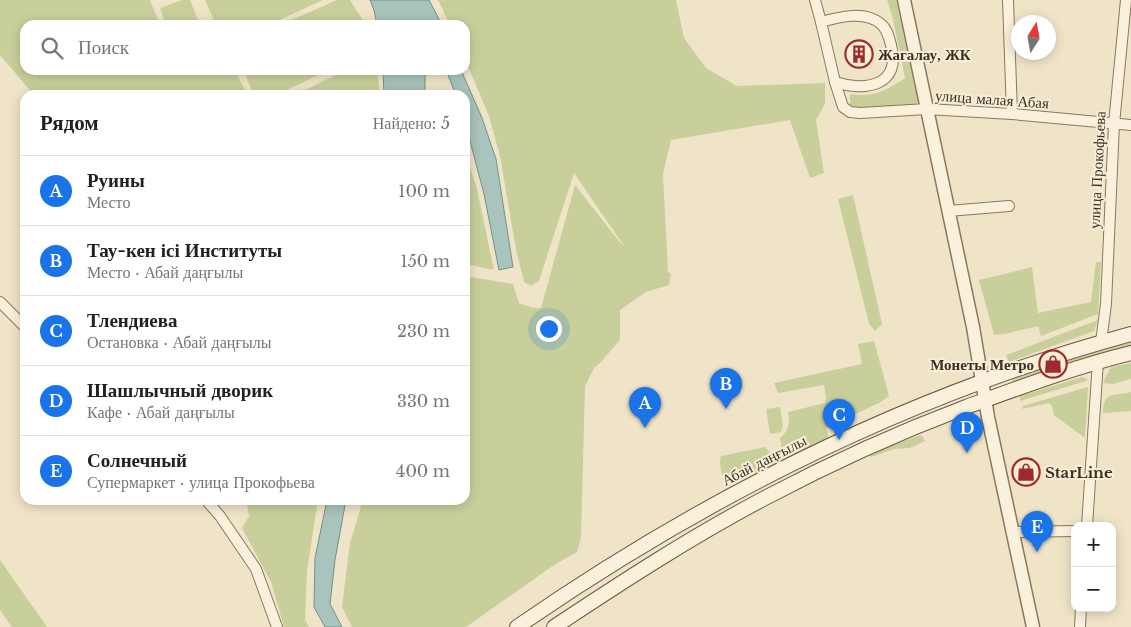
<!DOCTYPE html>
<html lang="ru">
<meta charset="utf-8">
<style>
:root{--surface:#fff;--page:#f6f6f6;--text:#202124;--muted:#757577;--line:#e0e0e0;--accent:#1a73e8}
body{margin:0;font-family:"Libre Baskerville",serif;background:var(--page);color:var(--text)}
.controls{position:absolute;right:15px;bottom:15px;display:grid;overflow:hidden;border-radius:10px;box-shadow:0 2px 12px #0003}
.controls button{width:45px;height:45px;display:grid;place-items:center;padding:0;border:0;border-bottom:1px solid var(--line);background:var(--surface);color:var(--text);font:25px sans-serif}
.compass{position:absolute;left:1011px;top:15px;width:45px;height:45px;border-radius:50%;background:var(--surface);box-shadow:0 2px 12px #0003;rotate:11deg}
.you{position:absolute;left:548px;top:328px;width:18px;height:18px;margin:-12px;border:4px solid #fff;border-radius:50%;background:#1a73e8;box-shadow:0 0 0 8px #1a73e833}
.badge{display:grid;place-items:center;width:32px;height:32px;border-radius:50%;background:var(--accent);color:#fff;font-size:16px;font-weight:700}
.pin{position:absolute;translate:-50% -41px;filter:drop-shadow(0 1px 2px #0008)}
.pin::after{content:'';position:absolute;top:26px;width:18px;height:15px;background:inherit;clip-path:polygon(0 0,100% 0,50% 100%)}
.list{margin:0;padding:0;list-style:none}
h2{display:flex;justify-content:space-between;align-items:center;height:65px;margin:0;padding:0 20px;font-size:21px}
h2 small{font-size:16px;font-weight:400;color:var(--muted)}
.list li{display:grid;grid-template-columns:32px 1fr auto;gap:15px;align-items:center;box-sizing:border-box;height:70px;padding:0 20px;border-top:1px solid var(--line)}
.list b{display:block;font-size:19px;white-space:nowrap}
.list p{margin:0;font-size:16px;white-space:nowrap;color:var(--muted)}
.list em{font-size:16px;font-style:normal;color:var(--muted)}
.icon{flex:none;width:28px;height:28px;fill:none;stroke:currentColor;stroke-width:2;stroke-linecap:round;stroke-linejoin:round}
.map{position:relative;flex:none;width:1131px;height:627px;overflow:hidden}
.search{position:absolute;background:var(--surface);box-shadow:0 2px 12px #0003;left:20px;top:20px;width:450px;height:55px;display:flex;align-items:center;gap:12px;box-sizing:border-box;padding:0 18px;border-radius:15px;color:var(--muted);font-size:19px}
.panel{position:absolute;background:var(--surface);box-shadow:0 2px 12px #0003;left:20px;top:90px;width:450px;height:415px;border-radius:15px}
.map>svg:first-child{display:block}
</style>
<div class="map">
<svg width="1131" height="627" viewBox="0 0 1131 627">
<rect width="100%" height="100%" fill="#f0e4c8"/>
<g fill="#c9cf9b">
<polygon points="0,0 150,0 160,25 25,25 25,70 235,70 247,95 34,95 0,55"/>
<polygon points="182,0 190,0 200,25 166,25 160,8"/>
<polygon points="205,0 323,0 268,25 216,25"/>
<polygon points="337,0 350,0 366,25 280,25"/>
<polygon points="438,0 676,0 684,38 706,68 737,86 825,83 825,104 816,120 824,173 810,178 790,120 671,140 663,174 668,272 671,274 669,285 646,292 620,310 620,340 600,363 594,368 585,387 581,538 577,552 554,565 466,627 352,627 342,607 350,543 363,500 465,500 465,276 513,284 519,303 533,308 541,308 575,185 618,240 624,246 574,173 539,281 531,286 524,282 516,250 500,156 489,116 465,59 465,25 450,25"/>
<path d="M887,0H896L918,102L912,108L855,107L850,105V94C872,98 888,90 905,78L892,15Z"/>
<polygon points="243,70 329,70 276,95 254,95"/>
<polygon points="346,70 377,70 380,95 295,95"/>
<polygon points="465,151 477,189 494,270 465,264"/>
<polygon points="853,195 882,324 875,331 869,324 838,199"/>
<polygon points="1096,262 1101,262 1098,314 1041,336 1038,326 1005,334 994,335 979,280 1032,267 1038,313 1091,302"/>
<polygon points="1098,320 1094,331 1009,362 1006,355"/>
<polygon points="1131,340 1131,346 1013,382 1011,378"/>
<path d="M874,341L889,396L879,403L825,428L828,432V441L727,486C723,477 718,466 721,456L765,447L772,454L782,449L780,438C789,431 790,423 788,412L825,403L826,398L824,385L778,393L774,383L862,364L858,344Z"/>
<polygon points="1131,363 1131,379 1113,384 1104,383 1104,380 1111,367"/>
<polygon points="1082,377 1089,380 1020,401 1020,396"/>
<polygon points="1088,387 1085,438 1054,415 1052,406 1049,403 1022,409 1023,406"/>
<path d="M1131,392V411L1103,413C1103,391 1114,396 1131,392Z"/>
<polygon points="780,407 783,426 781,432 770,434 766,409"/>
<polygon points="921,435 925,441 910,448 894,449 871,457 867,454"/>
<polygon points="246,500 318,500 307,571 305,620 309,627 284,627 271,582 242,528 249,516"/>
<polygon points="0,560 47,627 12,627 0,610"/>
</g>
<g fill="#a9c4bc" stroke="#6f938a">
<polygon points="370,0 429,0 442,25 377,25 374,10"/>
<polygon points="383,70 425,70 425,95 384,95"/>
<polygon points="446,70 461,70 482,118 496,159 513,267 499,270 484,194 465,122 465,95 456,95"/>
<polygon points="327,500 346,500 335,560 330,604 342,627 325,627 314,607 315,558"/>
</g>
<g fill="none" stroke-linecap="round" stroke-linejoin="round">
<g stroke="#8d765c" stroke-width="12">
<g id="minor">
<polyline points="815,0 821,22 835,82 843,107 850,112 860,113 927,109 1012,114 1131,125"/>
<polyline points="1008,0 1012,114"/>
<path d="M821,22C839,17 865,10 881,24C887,29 889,37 891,45C902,86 865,92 835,82"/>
<polyline points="948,211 1009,206"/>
<polyline points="0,302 25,327"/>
<polyline points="1101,342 1106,304 1114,124 1126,0"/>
<polyline points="206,500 220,516 256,569 277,627"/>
<polyline points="1087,526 1098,361"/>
<polyline points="1012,532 1075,531"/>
<polyline points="1080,627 1081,608"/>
</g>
</g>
<g stroke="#8d765c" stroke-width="15">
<polyline id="tertiary" points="904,0 973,327 988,417 1033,627"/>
</g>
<g stroke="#6f573f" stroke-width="16">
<g id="secondary">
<path d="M517,627C705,497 910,394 1131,334"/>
<path d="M554,627C622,582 691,537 763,499C829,464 897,433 966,407C1021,387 1074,367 1131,353"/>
</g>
</g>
<use href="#minor" stroke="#faf1dc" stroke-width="10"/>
<use href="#tertiary" stroke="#faf1dc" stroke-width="12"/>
<use href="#secondary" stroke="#faf1dc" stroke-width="14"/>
</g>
<defs>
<g id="building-ring" transform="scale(1.4375)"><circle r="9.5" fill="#f7eed8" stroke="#9e2a2b" stroke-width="1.5"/><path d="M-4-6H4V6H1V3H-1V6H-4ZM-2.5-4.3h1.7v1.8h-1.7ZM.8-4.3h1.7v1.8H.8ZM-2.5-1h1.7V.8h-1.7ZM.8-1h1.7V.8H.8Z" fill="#9e2a2b"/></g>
<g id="shop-ring" transform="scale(1.4375)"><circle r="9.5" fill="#f7eed8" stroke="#9e2a2b" stroke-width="1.5"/><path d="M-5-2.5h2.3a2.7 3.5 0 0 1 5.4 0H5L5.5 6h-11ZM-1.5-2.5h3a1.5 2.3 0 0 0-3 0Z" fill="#9e2a2b"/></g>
</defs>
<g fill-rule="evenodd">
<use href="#building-ring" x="859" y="54"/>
<use href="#shop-ring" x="1053" y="364"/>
<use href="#shop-ring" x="1026" y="472"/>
</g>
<g text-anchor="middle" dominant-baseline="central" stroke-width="4" stroke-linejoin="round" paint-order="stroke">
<g font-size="15" font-weight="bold" fill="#3d2e20" stroke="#f7eed8" text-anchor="start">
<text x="878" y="54">Жагалау, ЖК</text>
<text x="1034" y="364" text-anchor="end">Монеты Метро</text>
<text x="1045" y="472">StarLine</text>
</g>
<g font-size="15" fill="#3d2e20" stroke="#f7eed8">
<text transform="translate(992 99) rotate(4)">улица малая Абая</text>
<text transform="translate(1097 170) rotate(-87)">улица Прокофьева</text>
<text transform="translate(764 460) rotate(-27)">Абай даңғылы</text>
</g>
</g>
</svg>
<div class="controls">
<button>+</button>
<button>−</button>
</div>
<svg class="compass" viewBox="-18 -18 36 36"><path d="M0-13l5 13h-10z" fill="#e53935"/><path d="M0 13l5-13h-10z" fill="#757577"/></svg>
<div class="you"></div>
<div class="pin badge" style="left:645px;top:428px">A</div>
<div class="pin badge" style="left:726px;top:409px">B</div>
<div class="pin badge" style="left:839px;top:440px">C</div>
<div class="pin badge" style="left:967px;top:453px">D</div>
<div class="pin badge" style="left:1037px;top:552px">E</div>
<div class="search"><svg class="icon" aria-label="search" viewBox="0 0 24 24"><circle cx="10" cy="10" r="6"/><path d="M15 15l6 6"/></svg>Поиск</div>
<section class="panel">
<h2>Рядом<small>Найдено: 5</small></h2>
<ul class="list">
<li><span class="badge">A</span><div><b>Руины</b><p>Место</p></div><em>100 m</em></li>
<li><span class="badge">B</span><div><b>Тау-кен ісі Институты</b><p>Место · Абай даңғылы</p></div><em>150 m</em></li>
<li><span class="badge">C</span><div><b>Тлендиева</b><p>Остановка · Абай даңғылы</p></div><em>230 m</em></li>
<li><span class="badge">D</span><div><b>Шашлычный дворик</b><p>Кафе · Абай даңғылы</p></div><em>330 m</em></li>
<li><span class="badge">E</span><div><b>Солнечный</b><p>Супермаркет · улица Прокофьева</p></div><em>400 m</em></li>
</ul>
</section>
</div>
